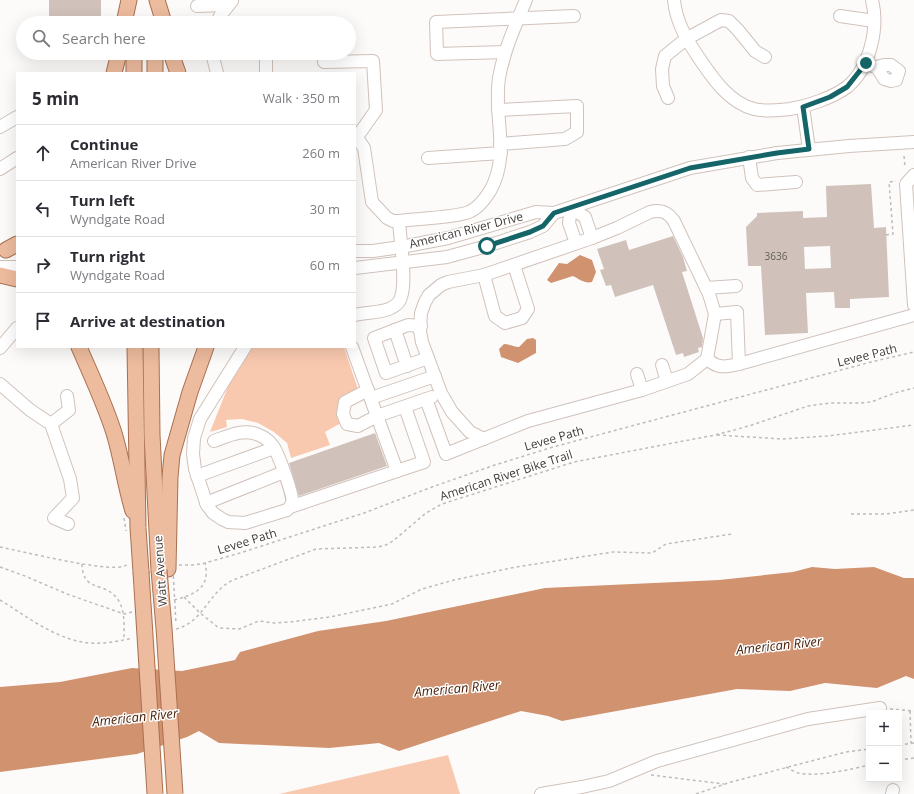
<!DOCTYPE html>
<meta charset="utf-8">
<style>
:root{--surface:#fff;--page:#f2f2f3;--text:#2b2b33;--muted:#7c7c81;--line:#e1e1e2}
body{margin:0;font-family:"Open Sans",sans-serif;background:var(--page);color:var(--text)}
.controls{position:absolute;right:12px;bottom:12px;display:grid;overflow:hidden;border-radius:0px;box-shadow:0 4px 16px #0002}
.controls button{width:36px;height:36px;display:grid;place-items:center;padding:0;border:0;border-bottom:1px solid var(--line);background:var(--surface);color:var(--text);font:20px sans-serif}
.stop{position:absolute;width:12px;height:12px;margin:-9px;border:3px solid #146468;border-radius:50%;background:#fff}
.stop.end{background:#146468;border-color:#fff;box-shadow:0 1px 4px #0008}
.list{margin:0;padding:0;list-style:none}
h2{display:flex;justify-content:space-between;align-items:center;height:52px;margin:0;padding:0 16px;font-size:17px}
h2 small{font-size:13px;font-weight:400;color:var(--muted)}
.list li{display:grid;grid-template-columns:26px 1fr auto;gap:12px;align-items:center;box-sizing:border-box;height:56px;padding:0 16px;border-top:1px solid var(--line)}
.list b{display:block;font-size:15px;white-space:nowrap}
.list p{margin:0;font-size:13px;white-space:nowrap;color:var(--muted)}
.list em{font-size:13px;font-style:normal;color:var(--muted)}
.icon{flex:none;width:22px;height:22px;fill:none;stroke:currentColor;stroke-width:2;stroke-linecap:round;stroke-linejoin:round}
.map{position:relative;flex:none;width:914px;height:794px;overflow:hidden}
.search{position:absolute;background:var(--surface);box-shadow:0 4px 16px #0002;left:16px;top:16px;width:340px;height:44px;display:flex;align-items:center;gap:10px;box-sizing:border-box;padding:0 14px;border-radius:22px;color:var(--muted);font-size:15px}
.panel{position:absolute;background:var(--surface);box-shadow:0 4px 16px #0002;left:16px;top:72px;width:340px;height:276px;border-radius:0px}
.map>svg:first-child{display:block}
</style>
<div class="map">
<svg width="914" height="794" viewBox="0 0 914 794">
<rect width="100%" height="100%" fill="#fdfbf9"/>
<g fill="#f9c9af">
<polygon points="251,347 344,347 358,389 341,423 325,432 330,445 291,458 287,443 274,432 258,423 242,419 226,420 227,427 210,432 233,374"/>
<polygon points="448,755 460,794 279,794"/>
</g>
<g fill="#d19270">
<path d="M580,255L592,260L596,272L592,282C585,284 579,279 573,276L551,283L547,280L559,263L567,264Z"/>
<path d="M533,338L536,340V353L518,363L501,357L499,349L504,344C509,344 514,347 519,347L527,339Z"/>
<polygon points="812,567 835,569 874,567 904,578 914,578 914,679 906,676 877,688 825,683 790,691 737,689 562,721 548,716 521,711 399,751 379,743 329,748 219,743 199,731 187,737 137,754 0,772 0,687 60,682 132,668 182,671 235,660 240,652 318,631 386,621 545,588 719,580 793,572"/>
</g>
<g fill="#d0c2bb" fill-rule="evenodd">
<rect x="49" y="0" width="52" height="23"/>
<path d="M871,184L874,228L886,227L889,297L850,299V308H835L834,292L806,293L808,333L765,335L761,266H748L746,227L757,216V213L803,211V218L827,217L826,186ZM830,246L831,268L805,269L804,247Z"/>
<polygon points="673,236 683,257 687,271 682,272 703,338 702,347 698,348 699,352 684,357 683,353 676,355 653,285 615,297 611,285 606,286 600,270 604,269 597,249 626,240 629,250"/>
<polygon points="375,433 387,466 299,496 289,463"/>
</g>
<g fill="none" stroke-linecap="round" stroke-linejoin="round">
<g stroke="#d0c2bb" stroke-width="14">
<g id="minor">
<path d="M674,0C676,23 688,42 701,61C714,80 730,103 754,109C766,112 779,110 790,109C808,106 832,98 847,87C870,68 879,28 872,0"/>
<polyline points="197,6 228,5"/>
<polyline points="840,16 874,21"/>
<polyline points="217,23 220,16 232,1"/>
<polyline points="505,52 437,54 436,22 574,16"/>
<polyline points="212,53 217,73"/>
<polyline points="324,62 373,61 376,110 357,137"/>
<path d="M864,65C877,65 878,68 884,79L891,81L896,80L899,71L891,65H884L877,67"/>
<polyline points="266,73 266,53"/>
<polyline points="668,98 663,86 662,69 665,56 686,39 721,20 729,21 738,30 755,51 765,57"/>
<polyline points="803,107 809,149"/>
<polyline points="498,110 577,106 577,132 565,139 500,144"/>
<polyline points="0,127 17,117"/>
<path d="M355,135L364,148L372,202L387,218L393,221H399C413,219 462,217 471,211C479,207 485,199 490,191C511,154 493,118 499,78C504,50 515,26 526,0"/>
<polyline points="749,157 752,178 757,185 796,182"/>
<polyline points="428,158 501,153"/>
<polyline points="0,169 17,158"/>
<polyline points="914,175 906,184 914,305"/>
<polyline points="576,243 569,223 571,208 585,217 592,238"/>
<polyline points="355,251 373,251 401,247 448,238 536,212 554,213 690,168 777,153 849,146 914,142"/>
<polyline points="0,267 17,267"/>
<polyline points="355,268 447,257 487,246 530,232 543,226 554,213"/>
<polyline points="484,275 495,316 505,323 522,318 528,309 514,265"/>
<polyline points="706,288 736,286"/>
<polyline points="715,314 737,312 739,364"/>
<path d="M355,315C366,312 382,313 391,308C395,306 400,302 401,297C407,282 400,239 399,221"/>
<polyline points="421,326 408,325 374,338 386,373 428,358"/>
<polyline points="395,330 407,366"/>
<polyline points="352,347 377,416 432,397"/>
<polyline points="0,348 17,328"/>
<polyline points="662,365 667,381"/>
<polyline points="637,374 642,390"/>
<polyline points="0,384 30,410 51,424 70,479 73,498 54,518 68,524"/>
<polyline points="371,398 435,376"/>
<polyline points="426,399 446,454 528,421 642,390 688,374 707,359"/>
<polyline points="51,424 69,410 67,396"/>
<path d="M484,439L470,432L452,412L441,393L422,342L420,331L421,313L425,302L429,295L441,285L448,282L484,275L592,238L617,228L650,212C661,209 668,212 674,221L709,294L715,314L707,359C719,369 724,367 739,364L914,315"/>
<path d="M214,441C228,436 243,428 259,435C264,437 270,442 273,446C278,453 294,496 292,502C292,505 289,508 287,510L245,523L228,522L222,519L213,513L207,505L195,469L193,454L194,438L200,419L245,347"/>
<polyline points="397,471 424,462 405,407"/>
<polyline points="197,476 274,448"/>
<polyline points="206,503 284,472"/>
<polyline points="290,507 397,471 377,416 358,426 347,424 343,414 345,402 368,390"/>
<polyline points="541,794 582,787 609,781 657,761 808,719 880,708"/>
<polyline points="892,794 893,790"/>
</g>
</g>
<g stroke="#a97050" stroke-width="17">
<g id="major">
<polyline points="157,0 164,23"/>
<polyline points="124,23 129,0"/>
<polyline points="134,53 134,73"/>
<polyline points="171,53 178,73"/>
<polyline points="114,73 119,53"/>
<polyline points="155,73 155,53"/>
<polyline points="6,250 17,244"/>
<polyline points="0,275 17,279"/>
<path d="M79,347C91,375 105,404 114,433C122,459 125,485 133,511"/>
<polyline points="135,347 138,528 141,572"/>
<polyline points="151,347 152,435 159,570"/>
<polyline points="168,569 170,477 172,455 190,392 206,347"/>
</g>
</g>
<g stroke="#bebbb9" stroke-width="1.5" stroke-dasharray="3 3" stroke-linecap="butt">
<polyline points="904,156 905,168"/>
<polyline points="886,235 893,234 889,182 896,181"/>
<polyline points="717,435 783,439 827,436 914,425"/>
<polyline points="851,514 886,514 914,510"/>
<polyline points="124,518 126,531"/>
<path d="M0,547C21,551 109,573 124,566C126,566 127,564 129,563"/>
<path d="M82,564C83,591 100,582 114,595C126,606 124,625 124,639"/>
<polyline points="179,565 195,565 205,563 240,553 364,513 432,487 495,465 553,447 871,362 914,352"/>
<polyline points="0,567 25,576 67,594 124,614 132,612"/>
<polyline points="184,597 200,613 219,628 239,629 259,621 274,623 290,622 330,617 392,604 422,589 454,580 516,567 613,552 652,553 666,544 732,534"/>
<path d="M0,600C28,617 56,640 90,643C105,644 119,641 133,638"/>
<path d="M174,600C194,595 211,588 205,563"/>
<path d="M176,629C204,622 208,592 233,580L316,549L378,547L386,545L393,541L426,513L442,504L574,462L715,435L749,426L808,406L830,403H861L871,402L895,393L914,388"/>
<polyline points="890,709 914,711"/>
<polyline points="910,711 911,743"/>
<polyline points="899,745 914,743"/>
<polyline points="899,760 914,758"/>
<path d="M786,767C790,769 794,772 798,773C819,777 848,770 869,765"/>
<polyline points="651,775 724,784"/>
<polyline points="696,794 731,782 846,752 869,749"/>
</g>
<use href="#minor" stroke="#fff" stroke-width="12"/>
<use href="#major" stroke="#edbb9e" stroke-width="15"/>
<g stroke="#a97050" stroke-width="17" stroke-linecap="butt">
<g id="major-bridge">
<polyline points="159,570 164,628 175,794"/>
<polyline points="141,572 155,794"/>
</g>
</g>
<polyline stroke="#bebbb9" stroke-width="1.5" stroke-dasharray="3 3" stroke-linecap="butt" points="173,570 176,624"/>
<use href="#major-bridge" stroke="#edbb9e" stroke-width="15"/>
</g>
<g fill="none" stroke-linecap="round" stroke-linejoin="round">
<polyline stroke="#146468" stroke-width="5" points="487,246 530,232 543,226 554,213 690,168 777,153 809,149 803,107 830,97 847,87 866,63"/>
</g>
<g text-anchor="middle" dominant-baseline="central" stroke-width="3" stroke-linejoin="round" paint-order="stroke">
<g font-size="10" fill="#655d59">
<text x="776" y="256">3636</text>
</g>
<g font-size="12" fill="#413b38" stroke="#fff">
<text transform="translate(466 230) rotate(-14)">American River Drive</text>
<text transform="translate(867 355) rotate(-14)">Levee Path</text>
<text transform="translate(554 438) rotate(-16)">Levee Path</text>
<text transform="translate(506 475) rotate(-18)">American River Bike Trail</text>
<text transform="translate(247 541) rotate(-17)">Levee Path</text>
<text transform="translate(160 571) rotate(-94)">Watt Avenue</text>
</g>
<g font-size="13" font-style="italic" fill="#4c2309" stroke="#fff">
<text transform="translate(779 645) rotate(-6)">American River</text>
<text transform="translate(457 688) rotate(-5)">American River</text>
<text transform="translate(135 717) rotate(-6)">American River</text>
</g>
</g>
</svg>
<div class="controls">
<button>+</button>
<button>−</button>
</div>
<div class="stop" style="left:487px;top:246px"></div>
<div class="stop end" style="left:866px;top:63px"></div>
<div class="search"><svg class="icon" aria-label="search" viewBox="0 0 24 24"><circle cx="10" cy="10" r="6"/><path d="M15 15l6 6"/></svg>Search here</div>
<section class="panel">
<h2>5 min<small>Walk · 350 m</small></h2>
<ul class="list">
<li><svg class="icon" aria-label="ahead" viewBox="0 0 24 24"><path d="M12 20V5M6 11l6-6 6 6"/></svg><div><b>Continue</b><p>American River Drive</p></div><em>260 m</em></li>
<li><svg class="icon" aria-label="left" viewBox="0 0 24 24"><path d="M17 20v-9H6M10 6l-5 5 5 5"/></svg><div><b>Turn left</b><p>Wyndgate Road</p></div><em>30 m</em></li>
<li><svg class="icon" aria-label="right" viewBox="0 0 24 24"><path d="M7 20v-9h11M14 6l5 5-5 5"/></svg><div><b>Turn right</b><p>Wyndgate Road</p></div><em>60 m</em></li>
<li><svg class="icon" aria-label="arrive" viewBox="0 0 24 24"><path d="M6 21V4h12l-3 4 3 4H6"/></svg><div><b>Arrive at destination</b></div></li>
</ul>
</section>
</div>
